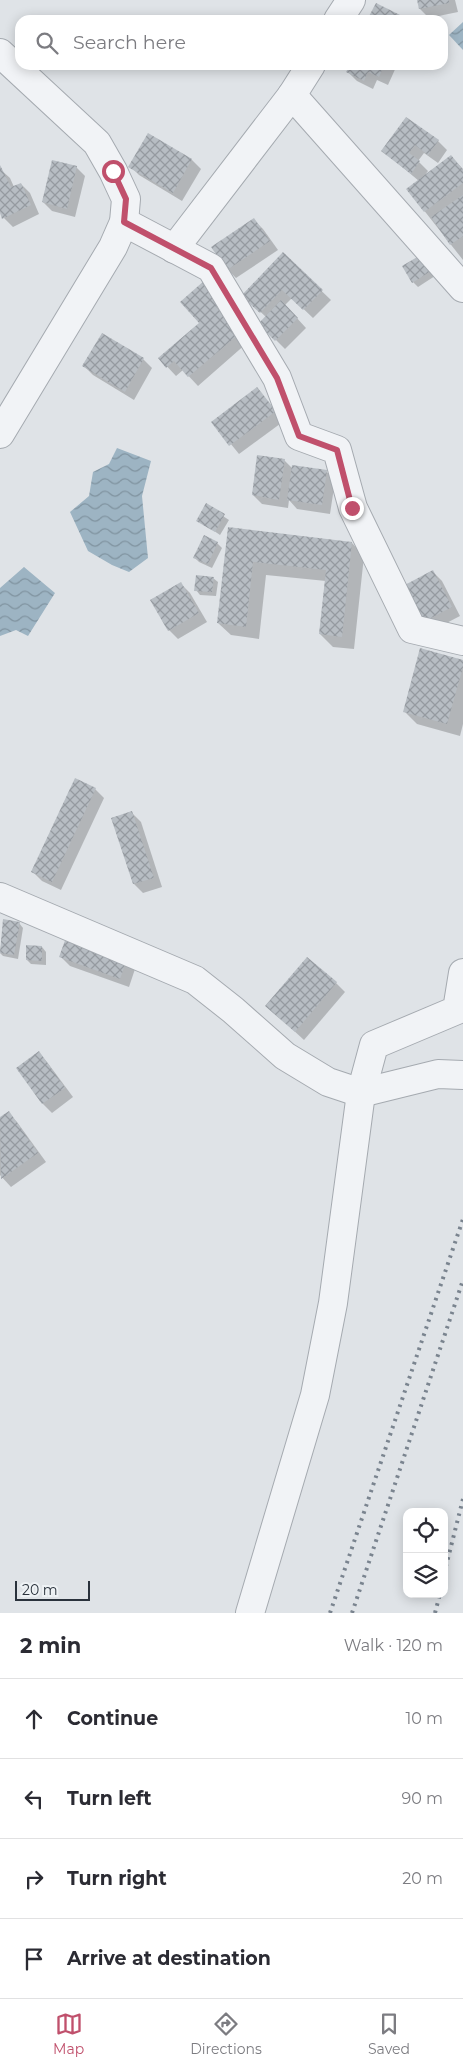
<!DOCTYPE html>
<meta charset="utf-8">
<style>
:root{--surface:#fff;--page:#f2f2f3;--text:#2b2b33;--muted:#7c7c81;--line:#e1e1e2;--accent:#c0506c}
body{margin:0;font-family:Montserrat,sans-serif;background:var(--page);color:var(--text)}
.controls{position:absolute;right:15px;bottom:15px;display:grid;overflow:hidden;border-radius:10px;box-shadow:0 2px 12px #0003}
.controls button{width:45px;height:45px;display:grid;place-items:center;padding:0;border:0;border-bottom:1px solid var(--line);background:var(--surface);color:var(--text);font:25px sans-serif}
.scale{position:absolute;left:15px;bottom:12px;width:75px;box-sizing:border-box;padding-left:5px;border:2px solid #2a323c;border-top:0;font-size:14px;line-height:18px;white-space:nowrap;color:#2a323c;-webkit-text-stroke:4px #eef2f5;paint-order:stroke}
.stop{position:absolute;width:15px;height:15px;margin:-11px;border:4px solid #c0506c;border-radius:50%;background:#fff}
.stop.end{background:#c0506c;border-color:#fff;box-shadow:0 1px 5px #0008}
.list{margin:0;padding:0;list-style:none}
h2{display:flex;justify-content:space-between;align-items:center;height:65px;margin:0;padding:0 20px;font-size:21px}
h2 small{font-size:16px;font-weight:400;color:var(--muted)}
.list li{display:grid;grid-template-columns:32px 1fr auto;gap:15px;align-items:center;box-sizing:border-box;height:80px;padding:0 20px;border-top:1px solid var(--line)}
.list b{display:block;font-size:19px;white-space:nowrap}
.list em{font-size:16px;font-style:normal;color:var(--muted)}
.icon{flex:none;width:28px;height:28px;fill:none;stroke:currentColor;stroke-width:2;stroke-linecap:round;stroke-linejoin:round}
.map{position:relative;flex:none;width:463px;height:1613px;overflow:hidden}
.search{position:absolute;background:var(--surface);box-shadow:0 2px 12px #0003;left:15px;right:15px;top:15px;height:55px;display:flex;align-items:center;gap:12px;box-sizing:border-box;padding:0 18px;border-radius:15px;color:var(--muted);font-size:19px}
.sheet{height:385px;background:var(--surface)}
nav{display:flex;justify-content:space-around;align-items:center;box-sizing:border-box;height:70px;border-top:1px solid var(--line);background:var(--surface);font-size:14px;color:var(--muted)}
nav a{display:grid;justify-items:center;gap:2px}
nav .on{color:var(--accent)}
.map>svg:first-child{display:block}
</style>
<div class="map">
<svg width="463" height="1613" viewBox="0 0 463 1613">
<defs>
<pattern id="water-waves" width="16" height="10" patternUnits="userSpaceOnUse" patternTransform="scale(1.25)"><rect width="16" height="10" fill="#9db4c3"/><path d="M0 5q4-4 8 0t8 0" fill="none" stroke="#8093a0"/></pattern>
<pattern id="building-cross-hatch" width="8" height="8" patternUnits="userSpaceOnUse" patternTransform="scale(1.25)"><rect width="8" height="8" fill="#b7bdc3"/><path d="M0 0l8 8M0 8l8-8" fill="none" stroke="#959aa0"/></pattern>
</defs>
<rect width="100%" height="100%" fill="#dfe3e7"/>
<g fill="url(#water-waves)">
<polygon points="463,22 463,50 449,35"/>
<polygon points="117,448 151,461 142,496 148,558 129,572 112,565 88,551 70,512 89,496 93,472 109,464"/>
<polygon points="24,567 55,593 28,636 16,630 0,636 0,588"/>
</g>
<g fill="#0003">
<polygon points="418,0 455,0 458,12 429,18 420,9"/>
<polygon points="351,65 397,65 388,85 377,80 373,89 357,81 348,72"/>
<polygon points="407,119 438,141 447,150 438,163 424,153 418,161 428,171 425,175 451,156 463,169 463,260 408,190 419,181 383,151"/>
<polygon points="148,135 192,160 201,169 182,201 139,175 130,166"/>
<polygon points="76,167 85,176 75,217 52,211 43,202"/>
<polygon points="0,169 10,178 14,187 21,184 30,193 39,214 13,227 4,218 0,210"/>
<polygon points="254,220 263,229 278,250 236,278 227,269"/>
<polygon points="283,254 331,300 313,318 292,298 285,305 306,328 285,349 260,324 266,317 252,304"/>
<polygon points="428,259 438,274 418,287 413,282"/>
<polygon points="205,282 247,343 198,386 183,370 176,376 159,358 200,323"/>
<polygon points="103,335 143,359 152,368 134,400 93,375 84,366"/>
<polygon points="257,389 284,421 239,454 213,422"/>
<polygon points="284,460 293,469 326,471 335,481 330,514 297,509 289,500 288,508 262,504 253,495"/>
<polygon points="206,505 229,520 220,535 198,520"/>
<polygon points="229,529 352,543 364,556 354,649 333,647 320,634 326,581 266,575 259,639 231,635 218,623"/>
<polygon points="217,543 222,548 212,568 199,562 195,558"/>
<polygon points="433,572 442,581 460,616 433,630 424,621"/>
<polygon points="213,578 218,582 216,596 200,595 196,590"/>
<polygon points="181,584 190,593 207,622 178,639 169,630"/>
<polygon points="463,661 463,724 460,736 417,724 404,711"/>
<polygon points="95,789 104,798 61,890 42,881 33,872"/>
<polygon points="132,813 141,822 162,887 143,893 134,884"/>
<polygon points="4,920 19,923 23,928 18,959 3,956 0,953"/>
<polygon points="42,947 46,952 46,965 31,964 27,960"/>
<polygon points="61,957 136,966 129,987 70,966"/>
<polygon points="336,983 345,992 304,1040 267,1006"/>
<polygon points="39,1053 47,1062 73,1097 52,1113 43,1104 18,1068"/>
<polygon points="8,1113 17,1122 46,1162 11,1187 0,1175 0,1119"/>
</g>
<g fill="url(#building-cross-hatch)">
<polygon points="417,0 449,0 449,3 419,9"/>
<polygon points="376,3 406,18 406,20 367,20"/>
<polygon points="350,65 384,65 379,77 368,72 364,81 346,72"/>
<polygon points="406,117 439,140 428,155 415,145 409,153 420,161 411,174 381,151"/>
<polygon points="148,133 192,159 173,193 128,167"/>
<polygon points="451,155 463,170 463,183 424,212 406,189"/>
<polygon points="52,160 77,166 67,209 42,202"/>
<polygon points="0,165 11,187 21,183 31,205 2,219 0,213"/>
<polygon points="463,195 463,236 450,245 431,217"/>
<polygon points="254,218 270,241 227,270 211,247"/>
<polygon points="283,252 323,290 303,310 282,290 260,313 241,296"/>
<polygon points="424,253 434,269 412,283 402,266"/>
<polygon points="205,280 223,301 216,307 239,334 188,377 174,361 166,368 158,358 199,323 180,302"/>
<polygon points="281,300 298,318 275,341 258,324"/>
<polygon points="102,333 144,358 125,392 82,366"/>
<polygon points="257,387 276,411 229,446 211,422"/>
<polygon points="257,455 285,459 279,500 252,495"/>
<polygon points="292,465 327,470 322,505 287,500"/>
<polygon points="206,503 225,514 215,532 196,521"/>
<polygon points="228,527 352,542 342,637 319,634 326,570 253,562 246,627 217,623"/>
<polygon points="204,535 218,542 208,564 193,558"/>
<polygon points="433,570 452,607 423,622 403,586"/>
<polygon points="196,575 214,577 212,592 194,591"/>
<polygon points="181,582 199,613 168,631 150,600"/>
<polygon points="420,648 463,660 463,667 447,724 403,712"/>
<polygon points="75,778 96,788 52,882 31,872"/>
<polygon points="132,811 154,878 133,884 111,818"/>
<polygon points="3,919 20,922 14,955 0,953"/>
<polygon points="67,935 128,956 120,979 59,957"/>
<polygon points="26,945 42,946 42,961 26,960"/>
<polygon points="307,957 337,982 295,1032 265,1006"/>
<polygon points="39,1051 65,1088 42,1104 16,1068"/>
<polygon points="9,1111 38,1153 1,1179 0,1117"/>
</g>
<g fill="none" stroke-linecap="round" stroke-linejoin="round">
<g stroke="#a5aab0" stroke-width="30">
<g id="minor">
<polyline points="338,20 351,0"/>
<polyline points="0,53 97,143 113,171 126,199 124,222 113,247 0,434"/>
<polyline points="292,95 463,288"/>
<polyline points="124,222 211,268 277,378 299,436 337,450 353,508 412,629 463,641"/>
<polyline points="174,249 292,95 311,65"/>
<polyline points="0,897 195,980 233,1010 285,1056 328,1082 361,1093 438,1074 463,1075"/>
<polyline points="250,1613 315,1395 333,1303 361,1093 374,1045 457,1010 463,973"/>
</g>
</g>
<use href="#minor" stroke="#f1f3f6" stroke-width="28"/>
<g stroke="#7a848f" stroke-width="4" stroke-dasharray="2.5 5" stroke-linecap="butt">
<polyline points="444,1574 463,1499"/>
<polyline points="330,1613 463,1219"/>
<polyline points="352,1613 463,1280"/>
<polyline points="435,1613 440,1594"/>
</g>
</g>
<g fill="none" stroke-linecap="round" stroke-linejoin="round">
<polyline stroke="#c0506c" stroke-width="6" points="113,171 126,199 124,222 211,268 277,378 299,436 337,450 352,508"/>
</g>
</svg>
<div class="controls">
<button><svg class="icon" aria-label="locate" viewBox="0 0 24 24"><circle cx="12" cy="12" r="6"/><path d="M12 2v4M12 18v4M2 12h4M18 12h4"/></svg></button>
<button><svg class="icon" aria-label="layers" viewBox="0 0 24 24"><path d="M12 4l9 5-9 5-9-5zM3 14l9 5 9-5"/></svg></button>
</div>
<div class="scale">20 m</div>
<div class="stop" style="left:113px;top:171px"></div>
<div class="stop end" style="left:352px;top:508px"></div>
<div class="search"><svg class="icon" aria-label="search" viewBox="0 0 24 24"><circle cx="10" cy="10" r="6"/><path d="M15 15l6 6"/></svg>Search here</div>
</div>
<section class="sheet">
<h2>2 min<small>Walk · 120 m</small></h2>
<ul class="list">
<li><svg class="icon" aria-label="ahead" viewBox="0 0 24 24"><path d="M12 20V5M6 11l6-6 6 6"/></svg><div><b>Continue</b></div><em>10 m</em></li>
<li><svg class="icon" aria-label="left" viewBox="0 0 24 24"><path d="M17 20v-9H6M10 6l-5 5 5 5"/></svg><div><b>Turn left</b></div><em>90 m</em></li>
<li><svg class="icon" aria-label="right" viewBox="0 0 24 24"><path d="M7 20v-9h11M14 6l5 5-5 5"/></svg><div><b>Turn right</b></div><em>20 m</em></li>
<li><svg class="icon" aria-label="arrive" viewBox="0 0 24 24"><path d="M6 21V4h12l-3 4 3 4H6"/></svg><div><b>Arrive at destination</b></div></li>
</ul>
</section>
<nav>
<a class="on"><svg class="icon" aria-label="map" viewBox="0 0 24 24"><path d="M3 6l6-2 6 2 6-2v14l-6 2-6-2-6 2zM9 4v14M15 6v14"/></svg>Map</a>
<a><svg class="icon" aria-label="directions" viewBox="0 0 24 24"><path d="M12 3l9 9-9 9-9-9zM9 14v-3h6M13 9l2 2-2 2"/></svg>Directions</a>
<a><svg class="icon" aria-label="saved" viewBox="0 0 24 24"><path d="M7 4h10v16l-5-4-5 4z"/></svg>Saved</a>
</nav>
